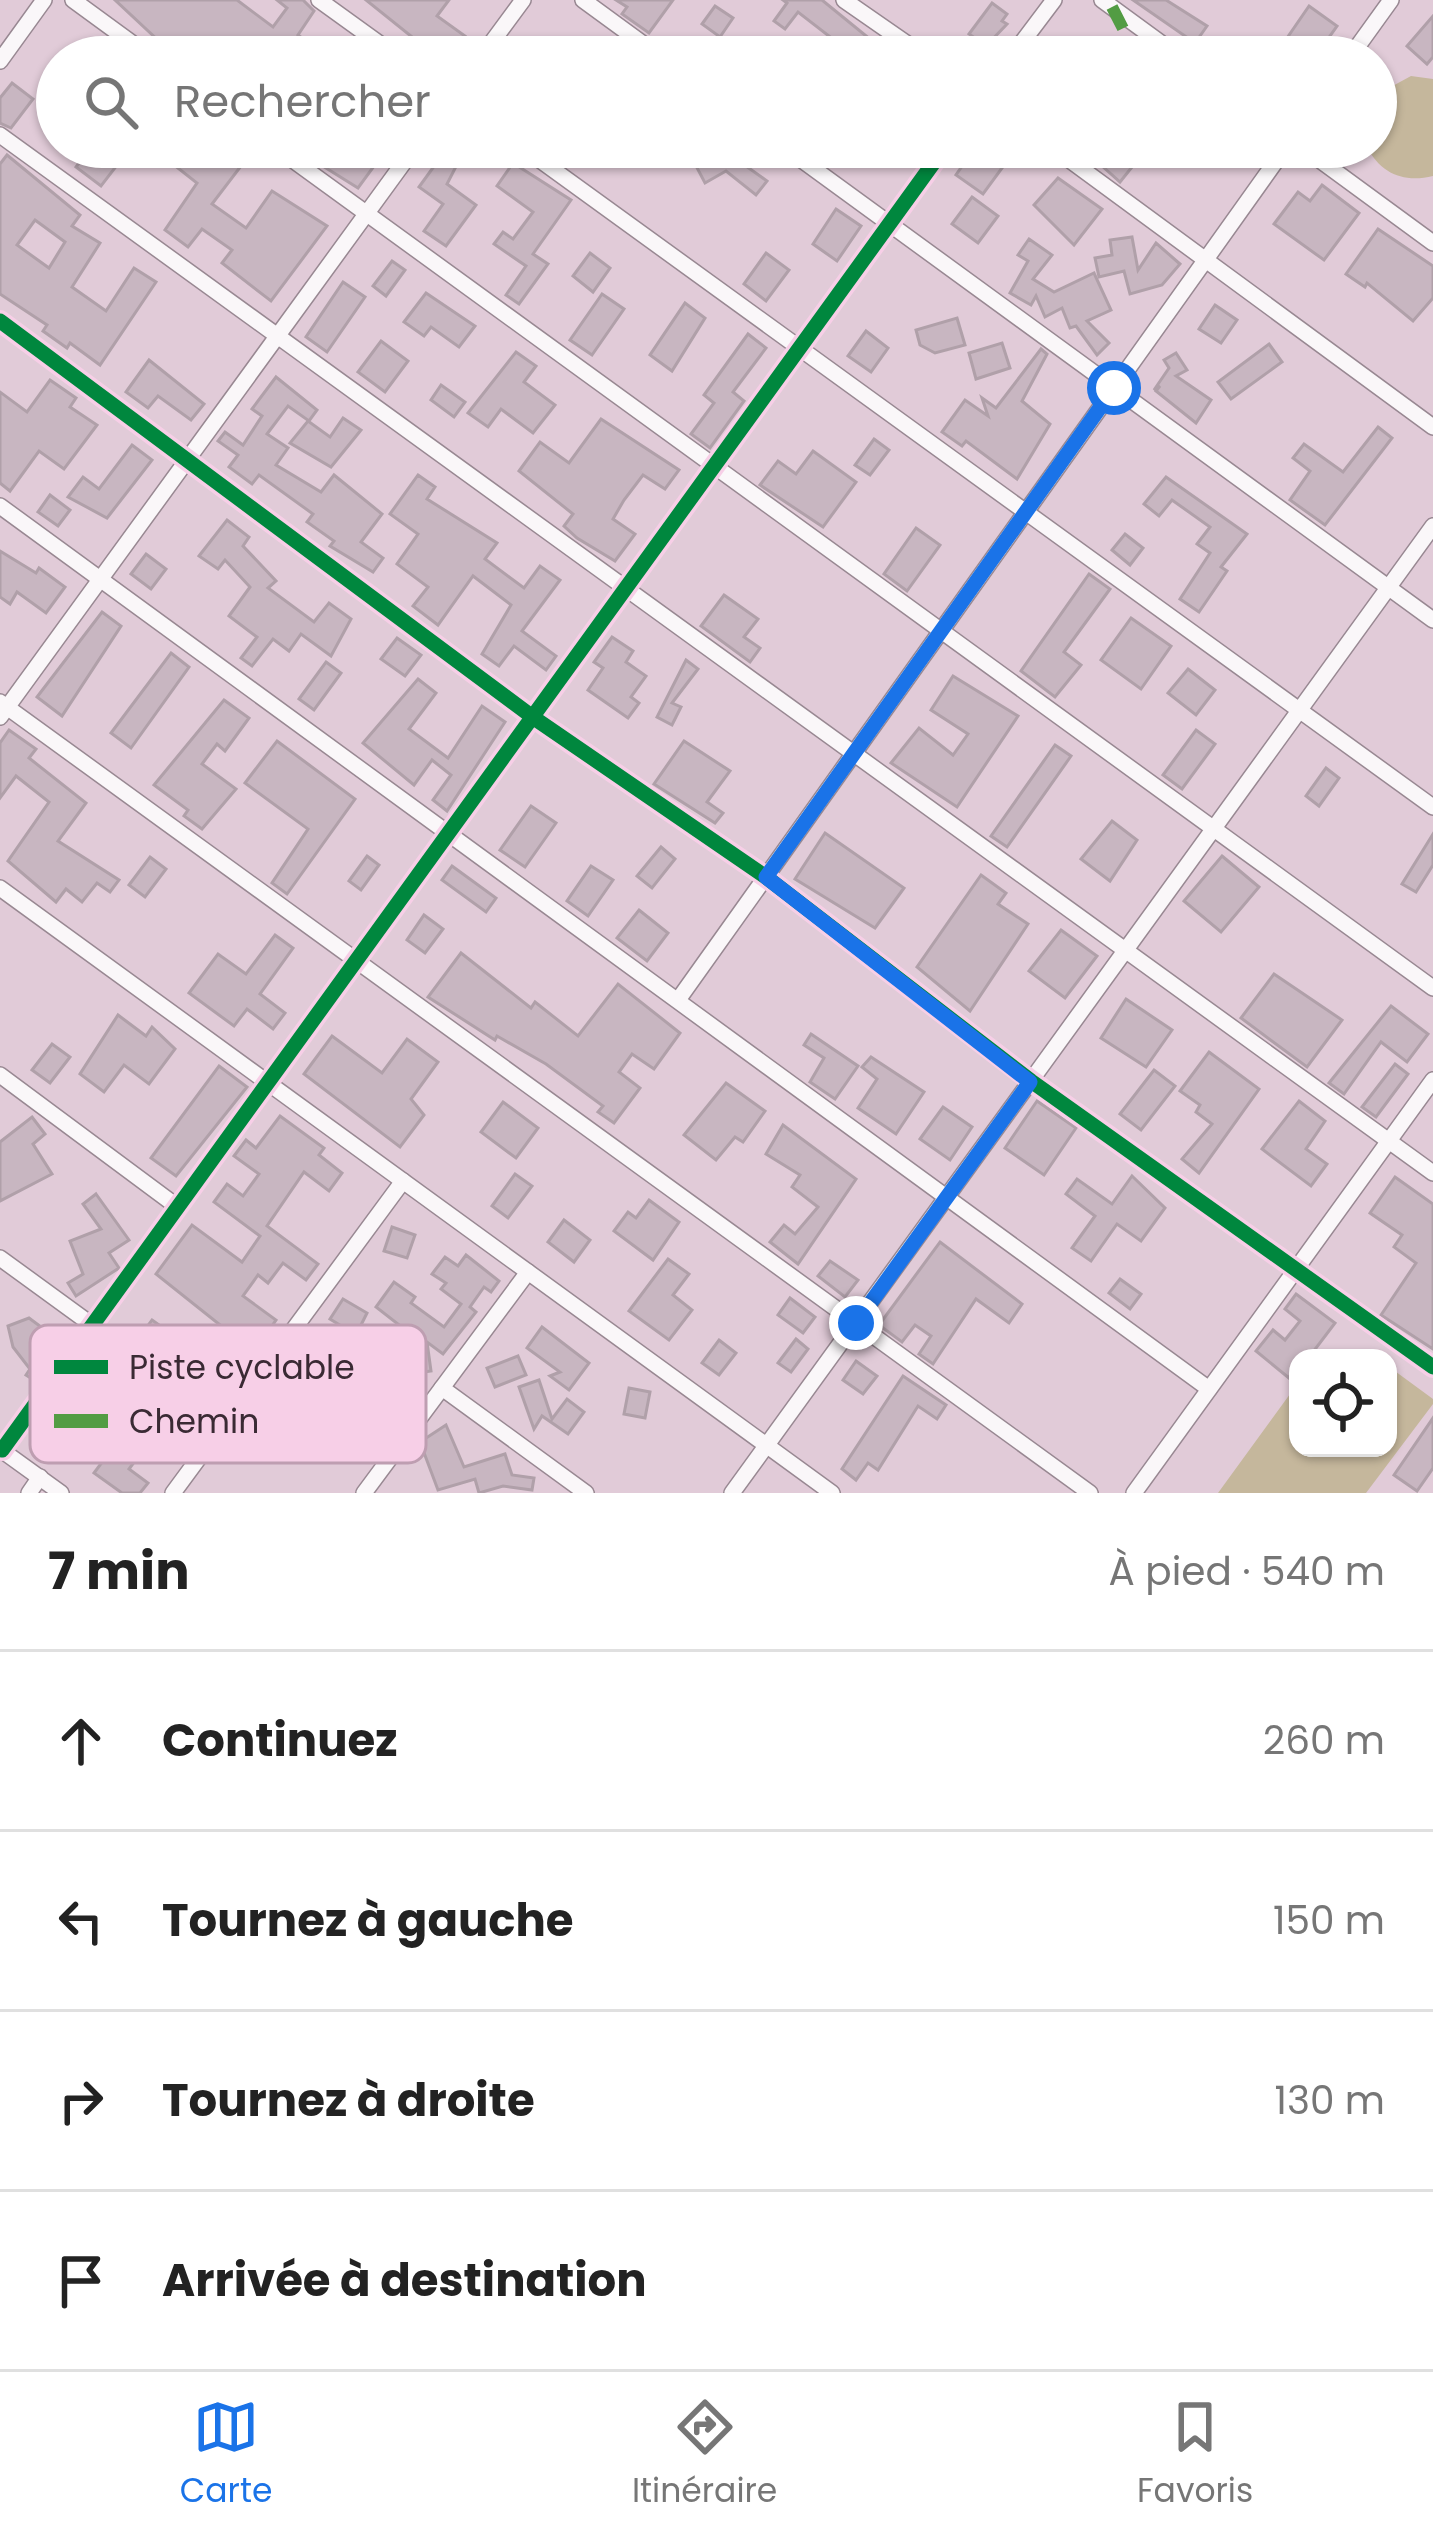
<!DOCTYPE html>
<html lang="fr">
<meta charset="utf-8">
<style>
:root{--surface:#fff;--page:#f6f6f6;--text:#222;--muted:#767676;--line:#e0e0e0;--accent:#1a73e8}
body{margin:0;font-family:Poppins,sans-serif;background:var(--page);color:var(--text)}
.controls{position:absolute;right:36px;bottom:36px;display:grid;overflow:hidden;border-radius:24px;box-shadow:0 3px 9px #0004}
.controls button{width:108px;height:108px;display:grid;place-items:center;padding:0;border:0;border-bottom:3px solid var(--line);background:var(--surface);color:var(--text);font:60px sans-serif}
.stop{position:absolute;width:36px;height:36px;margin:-27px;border:9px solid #1a73e8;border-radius:50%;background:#fff}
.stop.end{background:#1a73e8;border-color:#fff;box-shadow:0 3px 12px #0008}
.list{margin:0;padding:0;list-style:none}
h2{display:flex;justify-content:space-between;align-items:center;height:156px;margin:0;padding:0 48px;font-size:51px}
h2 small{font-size:39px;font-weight:400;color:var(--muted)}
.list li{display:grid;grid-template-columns:78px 1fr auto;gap:36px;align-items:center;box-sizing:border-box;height:180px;padding:0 48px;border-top:3px solid var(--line)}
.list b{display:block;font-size:45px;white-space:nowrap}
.list em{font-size:39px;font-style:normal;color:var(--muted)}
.icon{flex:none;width:66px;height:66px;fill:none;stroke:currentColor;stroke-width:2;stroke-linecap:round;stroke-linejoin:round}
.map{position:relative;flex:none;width:1433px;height:1493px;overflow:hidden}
.search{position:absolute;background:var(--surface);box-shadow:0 3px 9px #0004;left:36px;right:36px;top:36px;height:132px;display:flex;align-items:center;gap:30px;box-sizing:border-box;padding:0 42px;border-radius:66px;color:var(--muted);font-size:45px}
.sheet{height:876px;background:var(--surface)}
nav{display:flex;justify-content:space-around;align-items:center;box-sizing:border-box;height:168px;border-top:3px solid var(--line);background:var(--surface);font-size:33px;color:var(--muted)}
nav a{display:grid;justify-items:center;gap:6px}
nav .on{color:var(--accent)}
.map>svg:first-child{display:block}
</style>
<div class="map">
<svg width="1433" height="1493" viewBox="0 0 1433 1493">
<rect width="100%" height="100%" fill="#e1cbd8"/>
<g fill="#c5b79c">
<path d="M1411,76L1433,79V176C1404,183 1381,174 1367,147H1376V95Z"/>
<polygon points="1388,1366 1433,1399 1433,1404 1366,1493 1218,1493 1298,1383 1298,1448 1388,1448"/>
</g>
<g fill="#c8b6c1" stroke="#b0a0a9" stroke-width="3" fill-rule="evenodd">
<polygon points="115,0 237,0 273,27 287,8 277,0 303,0 314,11 298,35 327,57 176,57"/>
<polygon points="366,0 449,0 437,16 465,36 449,57 437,57"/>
<polygon points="616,0 673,0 649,33 622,14 627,7"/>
<polygon points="783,0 822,0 892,57 827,57 838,43 798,12 785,29 774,21 787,3"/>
<polygon points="1133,0 1166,0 1207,26 1195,43"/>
<polygon points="992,3 1007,14 1002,21 1007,24 986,46 969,34"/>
<polygon points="715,6 733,18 720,37 702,24"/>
<polygon points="1309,6 1337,26 1315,57 1274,57"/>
<polygon points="1433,16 1433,57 1427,64 1407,46"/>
<polygon points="12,83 33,99 11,128 0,123 0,98"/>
<polygon points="91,147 131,147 101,186 76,167"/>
<polygon points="180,147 215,147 241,166 212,204 246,228 272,191 327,226 271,301 222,263 232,250 202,229 188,247 165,230 197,183 169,161"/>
<polygon points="317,147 388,147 358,188 310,158"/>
<polygon points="448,147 466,147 447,184 476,205 446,246 424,231 443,204 419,187"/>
<polygon points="708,147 746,147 736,159 767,181 756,195 726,171 705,183 695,164"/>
<polygon points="1081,147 1148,147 1120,182"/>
<polygon points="974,149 1002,168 983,194 956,175"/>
<path d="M7,155L80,215L72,226L100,243L72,287L106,311L134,268L156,282L100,365L70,343L67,348L43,331L47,325L0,294V164ZM35,220L65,242L49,268L17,245Z"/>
<polygon points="513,163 571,200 533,254 548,264 519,304 506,295 526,266 494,244 503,232 513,239 533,212 497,186"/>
<polygon points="1058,178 1102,209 1074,245 1034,205"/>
<polygon points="1322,185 1359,213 1324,260 1274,224 1298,192 1310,201"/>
<polygon points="972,197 998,216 978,243 952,224"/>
<polygon points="836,209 861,226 837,261 813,244"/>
<polygon points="1378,229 1433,266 1433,298 1413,321 1367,283 1365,287 1346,274"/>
<polygon points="1132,237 1138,270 1156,243 1180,264 1162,285 1130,294 1124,271 1099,277 1095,258 1112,255 1110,240"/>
<polygon points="1029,239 1052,255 1033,279 1054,292 1094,273 1111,310 1087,321 1109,343 1097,355 1076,326 1070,328 1062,308 1045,317 1036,296 1031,305 1010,293 1028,261 1018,255"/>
<polygon points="590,253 610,268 593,292 573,276"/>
<polygon points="766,253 789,270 766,301 744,284"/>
<polygon points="392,261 405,270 386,296 373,286"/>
<polygon points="343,282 365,297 327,352 306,337"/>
<polygon points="426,293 475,326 459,347 431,327 424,336 404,322"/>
<polygon points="602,294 624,309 592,355 570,340"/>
<polygon points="685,303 705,318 672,371 650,355"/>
<polygon points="1215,305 1237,320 1221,343 1199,329"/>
<polygon points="957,318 965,345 935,353 920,345 916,330"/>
<polygon points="866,331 888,348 871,372 848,356"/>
<polygon points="748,334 766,348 733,392 744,401 710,448 691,434 714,403 704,395"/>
<polygon points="381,341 408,361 385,392 358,372"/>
<polygon points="1002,343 1010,368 976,379 969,353"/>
<polygon points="1269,344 1282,362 1231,399 1218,382"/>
<polygon points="1041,349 1047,354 1022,401 1050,424 1017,479 966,441 962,446 942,432 965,400 988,416 982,398 996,408"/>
<polygon points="516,352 536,366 524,382 555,405 533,433 501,409 488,427 468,413"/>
<polygon points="1176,353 1187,370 1176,376 1211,400 1196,423 1156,391 1160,386 1154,390 1169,368 1164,360"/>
<polygon points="149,360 204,404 191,420 158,396 148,408 126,392"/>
<polygon points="276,377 317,410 309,421 288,406 267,434 288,448 276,465 321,492 334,475 382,514 361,542 383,558 373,572 330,546 334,541 307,522 313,514 259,475 252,484 229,467 238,455 218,441 225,432 243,445 262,416 252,409"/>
<polygon points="50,380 76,398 70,407 97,425 64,469 39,451 10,491 0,483 0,392 27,412"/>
<polygon points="441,385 465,402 454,417 431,400"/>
<polygon points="343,418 361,430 331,467 290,443 308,421 330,437"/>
<polygon points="601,419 679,470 665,489 643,475 624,500 613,519 635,534 615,561 577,538 564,526 573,514 519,471 540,442 569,463"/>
<polygon points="1378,427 1392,438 1325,525 1290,500 1310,471 1293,458 1304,444 1343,472"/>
<polygon points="874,439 889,450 870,475 855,465"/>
<polygon points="132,445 152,460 107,518 68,497 83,477 99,489"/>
<polygon points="813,451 856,482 823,527 760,485 778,461 796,474"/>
<polygon points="418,475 435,487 427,499 497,543 485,559 524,588 540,566 560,580 522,631 556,656 546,670 514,646 499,666 482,654 511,605 473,576 438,625 413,606 428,587 397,564 418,534 390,514"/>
<polygon points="1166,477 1247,534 1221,567 1227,571 1199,612 1180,599 1210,553 1197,544 1210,527 1172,500 1159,516 1144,504"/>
<polygon points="50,495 70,510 58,526 38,512"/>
<polygon points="227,520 249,537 243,546 276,581 268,588 314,622 329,603 351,619 331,656 301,634 289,651 273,639 252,666 241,658 257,637 229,616 250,587 225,560 218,569 199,556"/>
<polygon points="916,528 940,545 907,591 884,574"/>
<polygon points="1125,534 1143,548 1130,565 1112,550"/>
<polygon points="0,551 36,573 39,568 65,587 46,613 17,592 10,604 0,597"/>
<polygon points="146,554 166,569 151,589 131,574"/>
<polygon points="1089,574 1110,589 1064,652 1081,665 1055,697 1021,671"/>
<polygon points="724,595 758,619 744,637 760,648 750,662 701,626"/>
<polygon points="102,612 121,626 62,716 37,697"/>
<polygon points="1131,618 1171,646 1141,689 1101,660"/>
<polygon points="612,637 633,651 626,662 646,676 631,697 639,703 628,718 588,690 603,668 594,662"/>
<polygon points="397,638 421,655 405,676 381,659"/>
<polygon points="171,653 189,667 131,748 111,733"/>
<polygon points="686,660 698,669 672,703 681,707 672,725 657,717"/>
<polygon points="326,662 341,673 314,710 299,699"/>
<polygon points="1188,669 1215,690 1196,715 1168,693"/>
<polygon points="953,676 1018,716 957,807 891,763 919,728 953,755 968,734 931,710"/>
<polygon points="418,679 436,693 409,729 448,758 482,706 505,722 447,811 433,800 451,775 432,760 414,785 363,743"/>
<polygon points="224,700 249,718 225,751 217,744 202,764 236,789 202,829 184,816 188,810 154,785"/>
<polygon points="9,730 36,749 29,758 86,803 58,841 119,880 110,892 97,883 82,902 66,889 56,902 8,861 49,802 16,776 0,798 0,743"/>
<polygon points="1196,730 1215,744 1182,789 1163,775"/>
<polygon points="277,741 355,799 287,894 272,883 308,829 245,783"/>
<polygon points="684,741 730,771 707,802 723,813 715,823 654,784"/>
<polygon points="1055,745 1071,756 1007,847 991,836"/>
<polygon points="1326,768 1339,778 1319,806 1306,796"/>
<polygon points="531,806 556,823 525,867 500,850"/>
<polygon points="1112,821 1137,840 1110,881 1081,859"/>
<polygon points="825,833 904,888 875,928 795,879"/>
<polygon points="1433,834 1433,865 1416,892 1402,884"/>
<polygon points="661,847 675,859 652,888 637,876"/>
<polygon points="367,856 379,865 361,890 349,881"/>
<polygon points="1222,856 1259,887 1221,932 1184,901"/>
<polygon points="150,857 166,869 145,897 129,885"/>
<polygon points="452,866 496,898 486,912 442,880"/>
<polygon points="591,866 613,880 588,916 567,901"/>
<polygon points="981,875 1006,893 998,904 1028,924 970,1011 917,967"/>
<polygon points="639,910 668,933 647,961 617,938"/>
<polygon points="424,915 443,929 425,953 407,940"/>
<polygon points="1061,930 1097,956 1065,998 1029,971"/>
<polygon points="275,935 293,948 260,994 285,1013 273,1029 247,1009 234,1026 189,993 218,954 246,974"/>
<polygon points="461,953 531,1008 535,1002 578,1036 618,984 680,1033 654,1069 632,1054 619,1072 640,1088 614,1123 598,1112 603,1106 546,1064 497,1036 495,1040 428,997"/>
<polygon points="1274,974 1342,1020 1307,1067 1241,1018"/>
<polygon points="1126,999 1172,1030 1146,1067 1101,1038"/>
<polygon points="1391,1006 1428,1034 1407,1062 1381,1042 1344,1094 1329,1083"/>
<polygon points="118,1015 146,1036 152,1027 175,1049 149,1084 124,1065 104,1092 80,1074"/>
<polygon points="811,1034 858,1066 835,1099 810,1082 824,1058 804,1045"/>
<polygon points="332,1036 382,1073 407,1039 438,1062 411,1099 424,1115 400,1147 304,1074"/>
<polygon points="52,1044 70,1057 50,1083 32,1070"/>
<polygon points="1209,1052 1259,1089 1199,1173 1182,1159 1212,1124 1196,1112 1200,1105 1180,1091"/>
<polygon points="871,1057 924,1092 896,1134 858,1108 877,1079 862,1067"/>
<polygon points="1395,1064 1408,1074 1376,1117 1362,1107"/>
<polygon points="219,1066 247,1087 176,1176 151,1158"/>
<polygon points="1154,1070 1175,1086 1141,1130 1120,1114"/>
<polygon points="726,1083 765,1111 743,1142 735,1137 716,1160 684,1135"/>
<polygon points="1037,1101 1076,1128 1044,1175 1005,1148"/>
<polygon points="1299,1101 1325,1121 1306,1149 1327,1164 1311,1186 1262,1149"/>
<polygon points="503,1102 538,1128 516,1158 481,1132"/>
<polygon points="943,1107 972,1127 950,1160 920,1139"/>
<polygon points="280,1116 324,1148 319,1155 342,1173 329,1191 304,1172 267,1226 318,1264 306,1280 283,1263 268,1283 258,1275 243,1296 276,1320 254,1352 156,1274 192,1225 242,1262 260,1236 214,1202 227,1184 243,1196 259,1174 234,1156 246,1140 256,1148"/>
<polygon points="32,1117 45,1134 33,1144 52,1174 0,1201 0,1142"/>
<polygon points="783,1125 856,1179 798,1264 770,1242 784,1225 795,1234 818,1207 792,1187 800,1175 766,1154"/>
<polygon points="515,1174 532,1186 508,1218 492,1206"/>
<polygon points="1132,1176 1165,1208 1141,1241 1117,1224 1091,1261 1072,1248 1095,1216 1066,1194 1077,1179 1112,1204"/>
<polygon points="1395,1177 1433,1204 1433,1349 1381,1315 1416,1263 1394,1247 1402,1235 1370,1213"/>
<polygon points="96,1194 129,1240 109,1253 119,1268 76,1296 68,1283 83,1274 70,1241 101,1229 83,1204"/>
<polygon points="649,1200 679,1222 653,1260 614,1231 628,1212 636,1218"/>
<polygon points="564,1220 590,1240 574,1262 548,1242"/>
<polygon points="392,1227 415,1235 407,1258 384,1251"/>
<polygon points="940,1242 1022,1304 1009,1323 976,1299 933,1364 919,1354 931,1336 915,1325 902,1342 879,1325"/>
<polygon points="466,1255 499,1281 491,1292 484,1287 470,1307 476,1312 443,1354 427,1342 431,1371 403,1375 421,1388 397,1421 351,1388 363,1372 391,1362 381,1336 403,1328 376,1307 394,1282 415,1297 411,1303 444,1327 461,1304 441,1289 446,1283 432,1274 445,1257 458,1266"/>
<polygon points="668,1259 689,1274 673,1295 692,1310 669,1340 629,1311"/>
<polygon points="830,1261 858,1280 845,1297 818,1276"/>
<polygon points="1120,1279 1141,1294 1130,1309 1109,1293"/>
<polygon points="1296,1294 1335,1323 1313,1352 1298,1358 1289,1378 1256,1351 1273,1330 1285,1340 1300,1321 1285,1309"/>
<polygon points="790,1298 815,1317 803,1333 778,1315"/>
<polygon points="343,1299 367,1313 356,1335 330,1319"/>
<polygon points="29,1318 64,1344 37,1382 26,1375 30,1369 13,1347 8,1326"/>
<polygon points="152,1320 187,1345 194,1336 215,1351 199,1374 170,1352 151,1378 183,1401 167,1435 182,1446 172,1459 149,1442 129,1469 148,1483 140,1493 122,1493 94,1473 103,1461 82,1445 73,1458 60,1449 70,1436 48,1420 74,1381 84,1389 120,1338 132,1347"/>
<polygon points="542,1327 589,1363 569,1390 550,1376 560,1372 527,1348"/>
<polygon points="796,1339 808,1349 791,1372 778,1363"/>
<polygon points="719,1340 736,1353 719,1375 702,1363"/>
<polygon points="518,1356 526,1375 495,1387 487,1368"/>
<polygon points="856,1361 877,1376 863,1394 843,1380"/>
<polygon points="903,1376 946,1405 937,1419 918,1406 878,1470 868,1463 856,1480 842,1469"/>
<polygon points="539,1380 552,1419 567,1399 584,1412 568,1434 542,1416 534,1429 519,1387"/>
<polygon points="629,1388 650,1392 645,1418 624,1414"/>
<polygon points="1433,1418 1433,1468 1417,1491 1394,1475"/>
<polygon points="446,1425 464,1467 505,1454 512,1475 534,1478 532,1490 503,1486 479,1493 475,1479 438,1490 420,1442"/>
</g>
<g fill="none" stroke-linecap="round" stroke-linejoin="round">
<g stroke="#988892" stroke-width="18">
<g id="minor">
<polyline points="73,0 151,57"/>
<polyline points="319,0 398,57"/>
<polyline points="583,0 661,57"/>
<polyline points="844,0 926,57"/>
<polyline points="1102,0 1180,57"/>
<polyline points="481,57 523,0"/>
<polyline points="1011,57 1054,0"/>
<polyline points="1350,57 1391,0"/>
<polyline points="0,61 44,0"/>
<polyline points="0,135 1433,1173"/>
<polyline points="275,147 1433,988"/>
<polyline points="522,147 1433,807"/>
<polyline points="784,147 1433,620"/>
<polyline points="1052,147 1433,427"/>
<polyline points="1302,147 1433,243"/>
<polyline points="0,321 534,718 766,877 1031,1081 1433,1367"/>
<polyline points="0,506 1209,1389"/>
<polyline points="0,702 1090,1493"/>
<polyline points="0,717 415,147"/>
<polyline points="0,888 832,1493"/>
<polyline points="678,1000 1286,147"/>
<polyline points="0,1075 179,1208"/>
<polyline points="0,1258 92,1325"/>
<polyline points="442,1388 586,1493"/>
<polyline points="0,1449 61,1493"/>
<polyline points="2,1450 945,147"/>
<polyline points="29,1493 40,1477"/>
<polyline points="173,1493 403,1181"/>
<polyline points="364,1493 528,1272"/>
<polyline points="732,1493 1433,526"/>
<polyline points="1134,1493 1433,1080"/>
</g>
</g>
<use href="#minor" stroke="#faf7f9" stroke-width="15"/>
<polyline stroke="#529c43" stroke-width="12" stroke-dasharray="24 12" stroke-linecap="butt" points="1112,7 1134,50 1169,49"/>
<g stroke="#f7cfe7" stroke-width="22">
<g id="cycleway">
<polyline points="0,321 534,718 766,877 1031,1081 1433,1367"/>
<polyline points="2,1450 945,147"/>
</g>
</g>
<use href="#cycleway" stroke="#00873e" stroke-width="15"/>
</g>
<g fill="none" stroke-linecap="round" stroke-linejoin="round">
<polyline stroke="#1a73e8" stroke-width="15" points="856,1323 1030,1082 766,877 1114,388"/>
</g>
<rect x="30" y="1325" width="396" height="138" rx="18" fill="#f7cfe7" stroke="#be9eb1" stroke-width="3"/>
<rect x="54" y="1360" width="54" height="14" fill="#00873e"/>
<rect x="54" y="1414" width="54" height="14" fill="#529c43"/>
<g font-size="33" fill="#3a2a34">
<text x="129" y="1379">Piste cyclable</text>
<text x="129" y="1433">Chemin</text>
</g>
</svg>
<div class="controls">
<button><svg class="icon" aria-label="locate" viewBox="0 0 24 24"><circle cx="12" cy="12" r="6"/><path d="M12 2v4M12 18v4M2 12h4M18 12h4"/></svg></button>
</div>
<div class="stop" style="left:1114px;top:388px"></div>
<div class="stop end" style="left:856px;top:1323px"></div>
<div class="search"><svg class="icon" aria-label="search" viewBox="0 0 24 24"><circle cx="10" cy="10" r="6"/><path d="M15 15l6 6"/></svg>Rechercher</div>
</div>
<section class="sheet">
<h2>7 min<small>À pied · 540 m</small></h2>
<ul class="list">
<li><svg class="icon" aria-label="ahead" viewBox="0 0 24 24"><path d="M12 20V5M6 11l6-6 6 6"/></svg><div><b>Continuez</b></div><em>260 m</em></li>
<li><svg class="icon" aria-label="left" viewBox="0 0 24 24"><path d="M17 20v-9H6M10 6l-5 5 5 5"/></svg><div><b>Tournez à gauche</b></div><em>150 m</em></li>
<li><svg class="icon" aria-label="right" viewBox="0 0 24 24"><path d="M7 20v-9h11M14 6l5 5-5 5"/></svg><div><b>Tournez à droite</b></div><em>130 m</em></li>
<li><svg class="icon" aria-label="arrive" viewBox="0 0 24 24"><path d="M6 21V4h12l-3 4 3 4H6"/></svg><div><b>Arrivée à destination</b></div></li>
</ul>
</section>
<nav>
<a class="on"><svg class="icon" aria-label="map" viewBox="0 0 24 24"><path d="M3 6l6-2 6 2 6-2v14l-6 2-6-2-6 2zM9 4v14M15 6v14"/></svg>Carte</a>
<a><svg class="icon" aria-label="directions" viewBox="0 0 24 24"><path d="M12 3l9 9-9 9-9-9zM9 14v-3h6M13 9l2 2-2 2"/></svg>Itinéraire</a>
<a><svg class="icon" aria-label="saved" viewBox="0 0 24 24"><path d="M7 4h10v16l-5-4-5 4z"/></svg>Favoris</a>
</nav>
